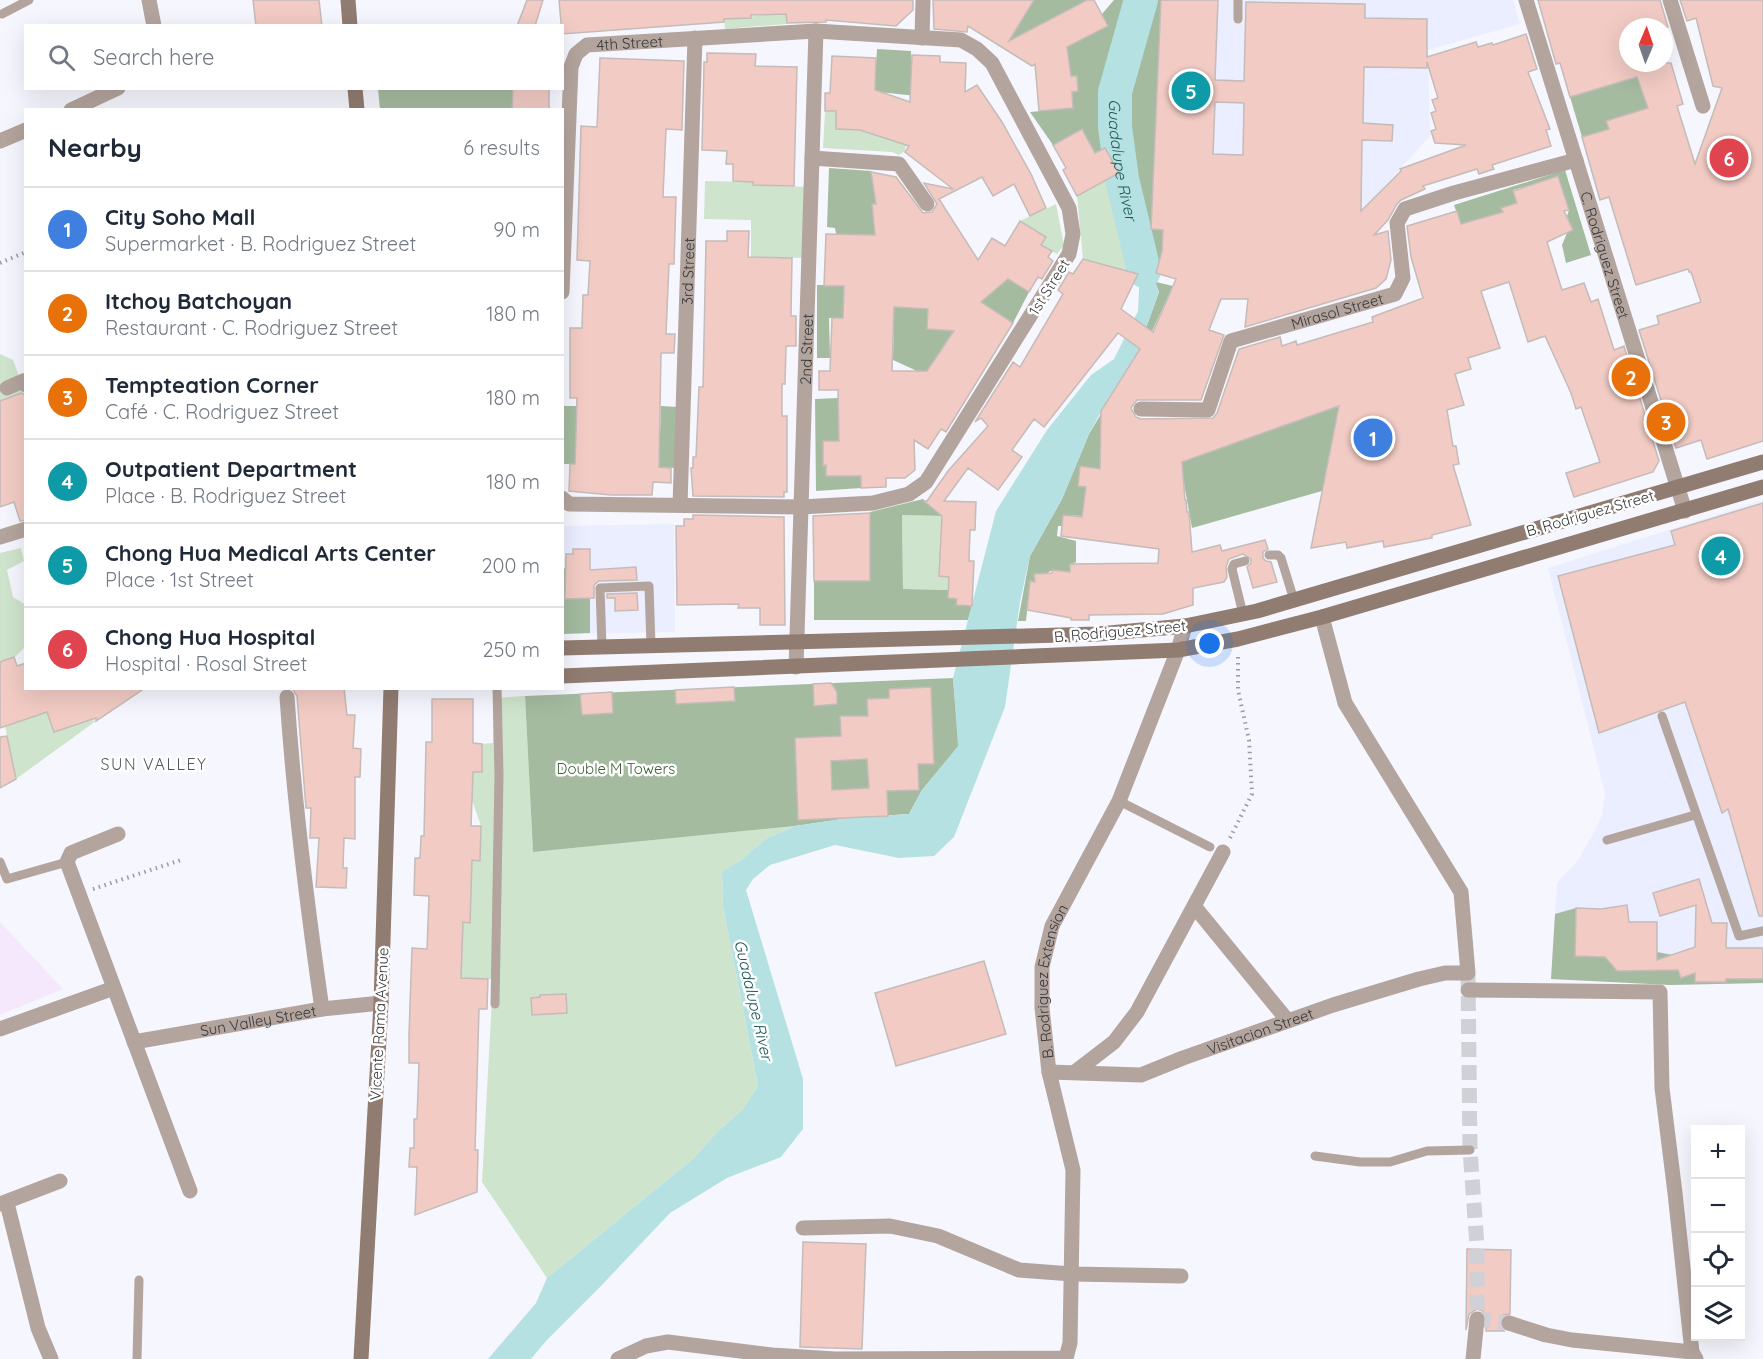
<!DOCTYPE html>
<meta charset="utf-8">
<style>
:root{--surface:#fff;--page:#f6f6f7;--text:#1f2937;--muted:#747a83;--line:#e0e1e3;--accent:#0f766e}
body{margin:0;font-family:Quicksand,sans-serif;background:var(--page);color:var(--text)}
.controls{position:absolute;right:18px;bottom:18px;display:grid;overflow:hidden;border-radius:0px;box-shadow:0 6px 24px #0002}
.controls button{width:54px;height:54px;display:grid;place-items:center;padding:0;border:0;border-bottom:2px solid var(--line);background:var(--surface);color:var(--text);font:30px sans-serif}
.compass{position:absolute;left:1619px;top:18px;width:54px;height:54px;border-radius:50%;background:var(--surface);box-shadow:0 6px 24px #0002;rotate:2deg}
.you{position:absolute;left:1210px;top:644px;width:21px;height:21px;margin:-15px;border:4px solid #fff;border-radius:50%;background:#1a73e8;box-shadow:0 0 0 9px #1a73e833}
.badge{display:grid;place-items:center;width:39px;height:39px;border-radius:50%;background:var(--accent);color:#fff;font-size:20px;font-weight:700}
.pin{position:absolute;translate:-50% -50%;border:3px solid #fff;box-shadow:0 2px 6px #0006}
.list{margin:0;padding:0;list-style:none}
h2{display:flex;justify-content:space-between;align-items:center;height:78px;margin:0;padding:0 24px;font-size:26px}
h2 small{font-size:20px;font-weight:400;color:var(--muted)}
.list li{display:grid;grid-template-columns:39px 1fr auto;gap:18px;align-items:center;box-sizing:border-box;height:84px;padding:0 24px;border-top:2px solid var(--line)}
.list b{display:block;font-size:22px;white-space:nowrap}
.list p{margin:0;font-size:20px;white-space:nowrap;color:var(--muted)}
.list em{font-size:20px;font-style:normal;color:var(--muted)}
.icon{flex:none;width:33px;height:33px;fill:none;stroke:currentColor;stroke-width:2;stroke-linecap:round;stroke-linejoin:round}
.map{position:relative;flex:none;width:1763px;height:1359px;overflow:hidden}
.search{position:absolute;background:var(--surface);box-shadow:0 6px 24px #0002;left:24px;top:24px;width:540px;height:66px;display:flex;align-items:center;gap:15px;box-sizing:border-box;padding:0 21px;border-radius:0px;color:var(--muted);font-size:22px}
.panel{position:absolute;background:var(--surface);box-shadow:0 6px 24px #0002;left:24px;top:108px;width:540px;height:582px;border-radius:0px}
.map>svg:first-child{display:block}
</style>
<div class="map">
<svg width="1763" height="1359" viewBox="0 0 1763 1359">
<rect width="100%" height="100%" fill="#f6f7fe"/>
<g fill="#ebeefe">
<polygon points="1148,0 1513,0 1520,24 1428,50 1430,136 1366,206 1331,239 1154,241 1130,177"/>
<polygon points="1763,500 1763,983 1670,985 1551,979 1557,883 1578,860 1592,836 1602,815 1605,793 1548,568"/>
<polygon points="674,524 675,632 563,634 562,526"/>
</g>
<polygon fill="#f5e8fc" points="0,922 63,989 0,1015"/>
<g fill="#cfe4cc">
<polygon points="786,0 787,24 725,29 724,19 776,14"/>
<polygon points="825,111 836,111 836,129 860,130 906,145 905,151 899,155 892,152 823,148"/>
<polygon points="1119,173 1138,266 1138,274 1083,259 1077,196"/>
<polygon points="705,181 753,182 753,185 809,187 808,258 751,257 751,220 704,219"/>
<polygon points="1056,204 1064,245 1057,254 1041,245 1046,237 1020,221"/>
<polygon points="0,354 13,360 25,392 0,401"/>
<polygon points="902,515 942,516 939,576 953,577 953,590 903,589"/>
<polygon points="21,548 24,561 7,570 13,597 26,605 25,647 14,658 0,662 0,553"/>
<polygon points="525,696 533,852 795,826 767,838 741,860 722,873 723,906 758,1086 743,1109 716,1133 694,1158 547,1278 482,1182 493,979 461,978 463,922 469,923 472,860 480,860 481,826 472,800 473,772 481,772 482,744 493,743 493,698"/>
<polygon points="47,712 96,721 16,779 5,726"/>
</g>
<g fill="#a4bba0">
<polygon points="1031,0 1087,0 997,47 1015,31"/>
<polygon points="1114,0 1130,0 1106,86 1114,119 1119,173 1105,148 1094,153 1082,130 1053,145 1030,112 1073,108 1066,48 1108,26 1102,14"/>
<polygon points="1148,0 1161,0 1151,229 1163,230 1163,248 1156,282 1173,286 1141,355 1137,353 1159,292 1153,276 1154,241 1131,193 1121,90 1147,11"/>
<polygon points="877,49 911,51 911,74 917,96 869,91 875,85"/>
<polygon points="1638,77 1650,114 1636,112 1607,121 1609,129 1582,137 1570,97"/>
<polygon points="378,89 513,89 512,109 380,109"/>
<polygon points="829,168 871,171 876,204 872,204 875,235 836,234 835,228 827,227"/>
<polygon points="1565,170 1591,255 1566,263 1562,245 1567,233 1573,230 1567,216 1569,210 1558,177 1513,190 1518,209 1511,205 1502,208 1503,212 1466,240 1454,205"/>
<polygon points="1008,279 1029,292 1013,323 981,302"/>
<polygon points="817,285 904,286 916,298 917,308 928,309 927,329 953,331 926,373 917,371 893,360 894,310 844,308 843,318 829,318 830,358 817,358"/>
<polygon points="838,398 838,415 847,415 860,450 861,488 816,491 815,399"/>
<polygon points="564,406 577,406 575,464 563,464"/>
<polygon points="661,406 678,407 676,468 659,467"/>
<polygon points="1339,406 1322,491 1192,528 1180,461"/>
<path d="M1101,414C1101,433 1103,451 1102,469L1080,466L1078,486L1086,487L1082,516L1063,515L1062,526H1058L1057,536L1076,541V562L1070,565V572L1053,570L1047,573L1034,574L1035,582H1030L1026,621H1018L1030,556L1062,499L1089,434Z"/>
<polygon points="923,499 942,516 902,515 903,589 949,590 957,599 957,605 972,606 968,620 814,620 814,581 870,580 870,512"/>
<polygon points="566,568 566,598 590,599 590,633 563,634 562,569"/>
<polygon points="953,678 959,746 922,790 909,814 849,818 795,826 533,852 525,696"/>
<polygon points="1576,908 1575,956 1605,957 1617,971 1657,969 1657,952 1673,955 1681,978 1695,973 1695,982 1726,982 1726,979 1763,979 1763,983 1670,985 1551,979 1555,914"/>
</g>
<polygon fill="#b6e1e2" points="1130,0 1148,0 1147,11 1121,90 1131,193 1154,241 1153,276 1159,292 1137,353 1109,397 1089,434 1062,499 1030,556 1020,602 1005,707 954,837 934,856 899,858 835,845 770,865 753,879 746,890 803,1079 803,1129 781,1157 727,1178 670,1213 600,1287 546,1341 531,1359 488,1359 536,1303 547,1278 694,1158 716,1133 743,1109 758,1086 723,906 722,872 741,860 767,838 795,826 849,818 909,814 922,790 958,746 953,678 996,511 1047,430 1091,375 1114,359 1138,311 1140,268 1106,86"/>
<g fill="none" stroke-linecap="round" stroke-linejoin="round">
<path stroke="#b6e1e2" stroke-width="34" id="s1" d="M1141,0L1115,92V127L1122,179L1144,271"/>
</g>
<g fill="#f1cbc4" stroke="#c5bbb9" stroke-width="1.5" fill-rule="evenodd">
<polygon points="253,0 319,0 322,26 256,26"/>
<polygon points="527,0 543,0 535,26 517,26"/>
<polygon points="559,0 913,0 913,10 896,26 826,20 826,22 787,23 786,14 751,15 751,18 724,19 724,22 562,34"/>
<polygon points="933,0 1034,0 1009,41 1087,0 1094,0 1108,26 1067,47 1071,76 1077,76 1078,91 1072,92 1073,108 1039,111 1035,64 1032,66 968,26 967,32 934,29"/>
<path d="M1161,0H1218L1215,80L1244,81L1246,2L1365,4V18L1427,19V57L1476,42L1478,47L1492,43L1493,45L1526,34L1537,69L1528,72L1550,129L1546,130L1551,146L1492,165L1494,169L1479,174L1477,169L1423,186L1425,189L1401,200L1397,204L1388,220L1374,235L1388,231L1391,260L1386,279L1376,288L1245,327L1248,299H1221L1209,330L1224,335L1201,400H1137L1131,408L1136,417L1141,419L1213,418L1217,413L1239,349L1280,337L1282,346L1296,341L1297,345L1373,322L1372,317L1423,298L1411,257L1407,226L1457,211L1461,224L1503,212L1501,208L1517,203L1513,191L1558,176L1569,210L1564,211L1573,230L1547,242L1562,290L1584,283L1591,302L1598,299L1614,350L1624,346L1659,461L1653,472L1574,497L1566,473L1600,462L1581,407L1576,409L1571,393L1545,336L1528,342L1509,282L1481,291L1500,348L1468,358L1471,369L1455,374L1464,405L1447,410L1453,446H1456L1459,464L1453,465L1471,525L1432,535V538L1384,547L1383,541L1347,548L1346,542L1311,548L1339,406L1182,462L1185,500H1186L1187,512H1189L1192,552L1220,545L1222,551L1265,540L1268,549L1263,552V558L1266,561L1271,562L1277,582L1253,588L1247,567L1251,563V559L1243,554L1229,559L1226,567L1227,577L1224,582L1193,588V605L1163,614L1089,615V620H1071V618L1027,610L1030,581L1035,582L1034,574L1052,573L1053,570L1070,572V564L1158,563L1159,549L1061,536L1063,515L1082,517L1086,487L1078,486L1080,466L1100,469L1101,411L1140,349L1118,333L1044,427L1034,419L1012,450L1022,457L998,490L968,468L944,501L976,502L975,530H970L969,561H974L972,606L956,605L957,599L948,598L949,577L939,576L942,516L924,501H927L948,471L988,426L981,418L975,422L1013,362L1020,367L1063,294L1058,290L1069,272L1073,274L1083,259L1138,274L1121,309L1153,332L1176,279L1156,273L1162,251L1163,230L1151,229ZM1427,62L1438,98L1432,100L1436,111L1431,113L1436,129L1431,131L1435,143L1466,145L1400,169L1401,171L1361,211L1362,140L1392,141L1393,125L1363,123L1364,67L1427,68ZM1215,102L1244,103L1243,155L1213,154Z"/>
<polygon points="1538,0 1660,0 1668,27 1628,27 1628,63 1671,63 1683,104 1677,106 1695,164 1722,88 1713,86 1696,18 1687,21 1680,0 1763,0 1763,441 1707,459 1701,440 1676,448 1639,330 1659,324 1657,316 1701,302 1691,272 1689,272 1688,269 1636,285 1609,197 1600,200 1582,137 1609,129 1606,121 1648,108 1637,77 1570,97 1560,63 1556,64"/>
<polygon points="707,53 756,54 755,66 797,67 794,186 753,185 753,182 733,181 733,164 726,164 727,151 702,150 704,62 707,62"/>
<path d="M912,55L940,56V62L966,63L965,92L977,85L1002,122L1031,174L1046,208L1030,216L1014,184L993,196L982,177L939,199L978,260L992,238L1005,246L1020,221L1046,237L1041,245L1052,251L1048,257L1053,261L1042,279L1038,277L1029,292L1008,279L981,302L1013,323L946,432L941,429L928,449L914,440L915,470L905,478H886V487L861,488V476H826V465L823,466V441H839L838,390H819V371H830L832,318H843L844,286H824L826,234L875,235L872,204H876L871,172L896,177L923,213L932,212L937,204L924,183L953,189L905,152L909,146L860,130L836,129V111H825V93H830L832,56L876,58L875,90L910,102ZM894,307L928,309L927,329L954,331L927,371H892Z"/>
<polygon points="600,58 684,61 682,130 666,129 663,197 676,197 674,264 669,264 666,334 675,334 674,353 661,353 659,467 671,468 671,483 653,482 652,495 611,495 569,491 570,464 575,464 577,398 570,398 570,328 582,328 583,295 588,295 590,261 577,260 581,126 597,127"/>
<polygon points="513,88 549,88 549,110 512,110"/>
<polygon points="1082,129 1095,153 1105,148 1119,173 1077,196 1063,170 1066,168 1053,145"/>
<polygon points="727,231 749,231 748,257 792,258 791,316 796,316 796,346 786,346 785,384 782,384 782,416 787,416 787,492 784,492 784,497 693,496 691,468 693,468 693,457 696,457 699,387 703,387 706,241 727,241"/>
<polygon points="21,393 26,395 26,520 20,521 14,502 0,507 0,401"/>
<polygon points="1763,503 1763,916 1759,916 1728,809 1722,813 1685,702 1599,733 1558,576 1675,545 1671,531"/>
<polygon points="870,513 870,581 814,581 813,516"/>
<polygon points="693,515 784,517 785,625 760,625 760,608 738,608 739,604 677,605 676,526 684,526 684,519 693,519"/>
<polygon points="573,549 590,549 590,570 636,567 637,580 599,581 594,585 594,598 565,599 566,554 573,554"/>
<polygon points="637,593 638,610 615,611 615,598 607,598 607,594"/>
<polygon points="14,657 17,666 26,663 26,688 145,688 96,721 96,718 54,732 47,712 0,728 0,662"/>
<polygon points="831,683 837,692 837,704 814,706 813,684"/>
<polygon points="734,687 735,701 676,704 675,690"/>
<path d="M931,687L934,764H918L919,790L887,791L888,816L798,820L795,738L841,736L840,716H868L867,699L889,698V689ZM867,759L869,788L832,790L831,761Z"/>
<polygon points="292,688 344,688 347,715 355,715 353,748 361,749 360,777 355,777 355,839 344,838 343,868 347,868 346,888 316,887 319,838 310,838 311,808 306,808 297,696"/>
<polygon points="612,692 613,713 582,715 580,694"/>
<polygon points="432,699 473,699 473,743 482,744 482,772 473,772 471,826 481,826 480,861 472,860 470,923 463,922 461,978 488,979 487,1009 479,1009 475,1150 478,1150 477,1192 415,1215 417,1167 409,1167 410,1148 414,1148 414,1119 417,1119 419,1063 409,1063 409,1035 412,948 427,949 429,896 414,895 415,858 420,858 421,836 424,836 426,742 432,742"/>
<polygon points="7,736 16,779 0,788 0,737"/>
<polygon points="1699,879 1712,923 1727,923 1726,948 1763,948 1763,979 1726,979 1726,982 1695,982 1695,973 1681,978 1678,970 1617,971 1605,957 1575,956 1576,908 1601,909 1627,905 1629,922 1657,922 1657,960 1695,947 1696,905 1660,916 1653,893"/>
<polygon points="984,961 1006,1034 896,1066 875,993"/>
<polygon points="566,994 567,1013 532,1015 531,998 540,997 540,995"/>
<polygon points="803,1242 866,1244 862,1349 800,1347"/>
<polygon points="1467,1249 1511,1250 1510,1314 1503,1315 1500,1321 1500,1326 1504,1331 1486,1331 1486,1316 1483,1311 1477,1309 1469,1314 1466,1330"/>
</g>
<g fill="none" stroke-linecap="round" stroke-linejoin="round">
<polyline stroke="#d0d1d7" stroke-width="15" stroke-dasharray="15 8" stroke-linecap="butt" points="1468,973 1470,1150 1477,1246 1477,1319 1509,1323"/>
<g stroke="#9a9ba0" stroke-width="4" stroke-dasharray="1.5 4.5" stroke-linecap="butt">
<polyline points="0,263 26,252"/>
<polyline points="1230,838 1252,794 1249,740 1238,690 1238,654"/>
<polyline points="93,889 184,859"/>
</g>
<g stroke="#b3a49d" stroke-width="9">
<polyline points="2,14 29,0"/>
<polyline points="1238,19 1238,0"/>
<polyline points="1269,555 1278,555 1281,558 1294,600"/>
<polyline points="1243,614 1232,569 1234,564 1245,561"/>
<polyline points="602,647 600,588 649,586 651,646"/>
<polyline points="1662,716 1739,936 1763,931"/>
<polyline points="1119,801 1210,847"/>
<polyline points="1607,840 1695,815"/>
<polyline points="0,862 7,879 67,862"/>
<polyline points="495,1004 499,775 497,688"/>
<polyline points="1315,1156 1360,1162 1390,1162 1427,1151 1470,1150"/>
<polyline points="137,1359 139,1280"/>
</g>
<g stroke="#b3a49d" stroke-width="15">
<polyline points="149,0 154,26"/>
<polyline points="1670,0 1703,106"/>
<polyline points="922,38 923,0"/>
<polyline points="71,110 118,88"/>
<polyline points="0,141 26,130"/>
<polyline points="812,158 899,164 927,204"/>
<path id="s2" d="M562,292L571,67L576,54L587,45L816,31L961,40L977,49L992,63L1069,208L1073,234L1069,254L926,482L909,494L873,503L801,507L569,504L562,498"/>
<polyline points="7,388 23,381 26,385"/>
<path id="s3" d="M1141,409L1208,410L1231,341L1395,294L1403,278L1397,223L1405,209L1454,193L1576,160"/>
<path id="s4" d="M680,505L695,38"/>
<path id="s5" d="M796,667L816,31"/>
<path d="M287,697C294,801 307,905 322,1009"/>
<polyline points="118,834 71,853 67,862 190,1191"/>
<polyline points="1194,906 1288,1021"/>
<polyline points="1468,990 1660,992 1662,1088 1675,1193 1692,1352 1696,1359"/>
<polyline points="0,1029 114,988"/>
<path id="s6" d="M134,1042L322,1009L381,1003"/>
<path id="s7" d="M1049,1072L1141,1075L1183,1058L1333,1005L1419,979L1445,973H1468L1461,892L1345,703L1322,617"/>
<polyline points="1075,1072 1114,1042 1137,1012 1223,852"/>
<polyline points="7,1203 38,1328 51,1359"/>
<polyline points="0,1204 60,1181"/>
<polyline points="803,1228 890,1226 938,1236 1019,1270 1072,1274 1181,1276"/>
<polyline points="1509,1323 1546,1335 1572,1340 1692,1352"/>
<path id="s8" d="M618,1359L646,1346L668,1342L772,1355L835,1359L1066,1358L1070,1343L1073,1170L1049,1072L1042,1008V967L1052,926L1119,801L1178,650L1185,626"/>
<polyline points="1473,1359 1477,1319"/>
</g>
<g stroke="#b3a49d" stroke-width="15">
<path id="s9" d="M1526,0L1685,511"/>
<polyline points="0,537 26,529"/>
</g>
<g stroke="#917c71" stroke-width="15">
<polyline points="348,0 350,26"/>
<polyline points="355,88 357,110"/>
<polyline points="562,648 1098,634 1185,626 1257,611 1763,462"/>
<polyline points="562,676 1178,650 1238,639 1322,617 1763,487"/>
<polyline points="361,1359 381,1003 391,688"/>
</g>
</g>
<g text-anchor="middle" dominant-baseline="central" stroke-width="5" stroke-linejoin="round" paint-order="stroke">
<g font-size="15" fill="#37383b" stroke="#fff">
<text stroke="none"><textPath href="#s2" startOffset="296">4th Street</textPath></text>
<text stroke="none"><textPath href="#s9" startOffset="267">C. Rodriguez Street</textPath></text>
<text stroke="none"><textPath href="#s4" startOffset="234">3rd Street</textPath></text>
<text transform="translate(1049 287) rotate(-58)">1st Street</text>
<text stroke="none"><textPath href="#s3" startOffset="250">Mirasol Street</textPath></text>
<text stroke="none"><textPath href="#s5" startOffset="318">2nd Street</textPath></text>
<text transform="translate(1590 513) rotate(-16)">B. Rodriguez Street</text>
<text transform="translate(1120 631) rotate(-5)">B. Rodriguez Street</text>
<text stroke="none"><textPath href="#s8" startOffset="834">B. Rodriguez Extension</textPath></text>
<text stroke="none"><textPath href="#s6" startOffset="126">Sun Valley Street</textPath></text>
<text transform="translate(379 1024) rotate(-87)">Vicente Rama Avenue</text>
<text stroke="none"><textPath href="#s7" startOffset="219">Visitacion Street</textPath></text>
</g>
<g font-size="15" fill="#3f6139" stroke="#fff">
<text x="616" y="768">Double M Towers</text>
</g>
<g font-size="16" font-style="italic" fill="#1e595a" stroke="#fff">
<text stroke="none"><textPath href="#s1" startOffset="164">Guadalupe River</textPath></text>
<text transform="translate(754 1000) rotate(77)">Guadalupe River</text>
</g>
<g font-size="16" letter-spacing="1.5" fill="#55575e" stroke="#fff">
<text x="154" y="764">SUN VALLEY</text>
</g>
</g>
</svg>
<div class="controls">
<button>+</button>
<button>−</button>
<button><svg class="icon" aria-label="locate" viewBox="0 0 24 24"><circle cx="12" cy="12" r="6"/><path d="M12 2v4M12 18v4M2 12h4M18 12h4"/></svg></button>
<button><svg class="icon" aria-label="layers" viewBox="0 0 24 24"><path d="M12 4l9 5-9 5-9-5zM3 14l9 5 9-5"/></svg></button>
</div>
<svg class="compass" viewBox="-18 -18 36 36"><path d="M0-13l5 13h-10z" fill="#e53935"/><path d="M0 13l5-13h-10z" fill="#747a83"/></svg>
<div class="you"></div>
<div class="pin badge" style="left:1373px;top:438px;background:#3f7fe0">1</div>
<div class="pin badge" style="left:1631px;top:377px;background:#e8710a">2</div>
<div class="pin badge" style="left:1666px;top:422px;background:#e8710a">3</div>
<div class="pin badge" style="left:1721px;top:556px;background:#0f9aa8">4</div>
<div class="pin badge" style="left:1191px;top:91px;background:#0f9aa8">5</div>
<div class="pin badge" style="left:1729px;top:158px;background:#e0444e">6</div>
<div class="search"><svg class="icon" aria-label="search" viewBox="0 0 24 24"><circle cx="10" cy="10" r="6"/><path d="M15 15l6 6"/></svg>Search here</div>
<section class="panel">
<h2>Nearby<small>6 results</small></h2>
<ul class="list">
<li><span class="badge" style="background:#3f7fe0">1</span><div><b>City Soho Mall</b><p>Supermarket · B. Rodriguez Street</p></div><em>90 m</em></li>
<li><span class="badge" style="background:#e8710a">2</span><div><b>Itchoy Batchoyan</b><p>Restaurant · C. Rodriguez Street</p></div><em>180 m</em></li>
<li><span class="badge" style="background:#e8710a">3</span><div><b>Tempteation Corner</b><p>Café · C. Rodriguez Street</p></div><em>180 m</em></li>
<li><span class="badge" style="background:#0f9aa8">4</span><div><b>Outpatient Department</b><p>Place · B. Rodriguez Street</p></div><em>180 m</em></li>
<li><span class="badge" style="background:#0f9aa8">5</span><div><b>Chong Hua Medical Arts Center</b><p>Place · 1st Street</p></div><em>200 m</em></li>
<li><span class="badge" style="background:#e0444e">6</span><div><b>Chong Hua Hospital</b><p>Hospital · Rosal Street</p></div><em>250 m</em></li>
</ul>
</section>
</div>
